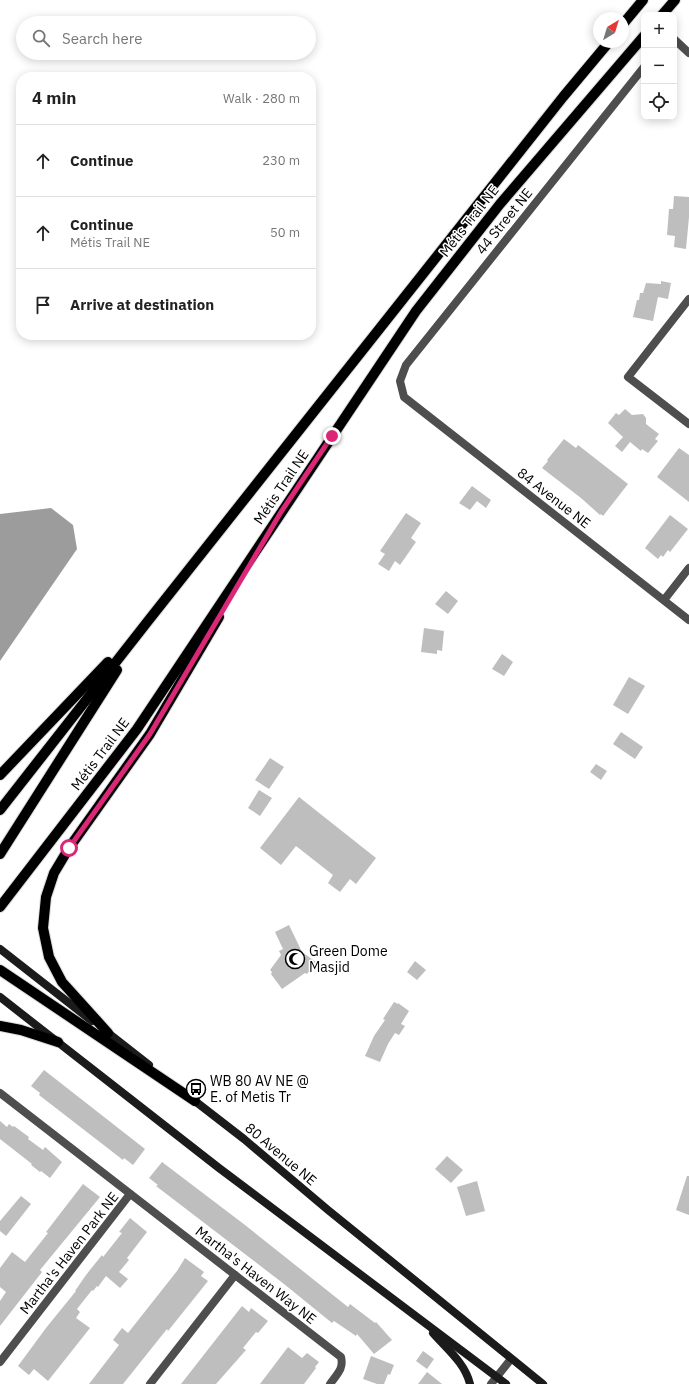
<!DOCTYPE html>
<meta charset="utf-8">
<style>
:root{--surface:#fff;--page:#f2f2f2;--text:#222;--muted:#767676;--line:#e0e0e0}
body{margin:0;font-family:"IBM Plex Sans",sans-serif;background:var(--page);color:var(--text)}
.controls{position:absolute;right:12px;top:12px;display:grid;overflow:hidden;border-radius:8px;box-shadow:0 2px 10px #0003}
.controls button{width:36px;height:36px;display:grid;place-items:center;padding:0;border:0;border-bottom:1px solid var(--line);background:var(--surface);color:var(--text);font:20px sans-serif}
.compass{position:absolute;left:593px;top:12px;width:36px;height:36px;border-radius:50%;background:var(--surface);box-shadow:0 2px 10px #0003;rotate:38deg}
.stop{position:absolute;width:12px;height:12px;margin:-9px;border:3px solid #db2777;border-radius:50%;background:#fff}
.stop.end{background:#db2777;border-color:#fff;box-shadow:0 1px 4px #0008}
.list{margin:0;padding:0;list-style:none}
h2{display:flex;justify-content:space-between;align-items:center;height:52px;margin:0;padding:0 16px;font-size:17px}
h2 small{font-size:13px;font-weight:400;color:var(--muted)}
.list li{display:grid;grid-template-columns:26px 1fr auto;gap:12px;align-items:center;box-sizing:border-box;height:72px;padding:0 16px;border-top:1px solid var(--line)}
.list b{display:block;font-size:15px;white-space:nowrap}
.list p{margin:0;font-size:13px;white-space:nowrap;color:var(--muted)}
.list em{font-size:13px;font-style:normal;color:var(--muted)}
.icon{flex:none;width:22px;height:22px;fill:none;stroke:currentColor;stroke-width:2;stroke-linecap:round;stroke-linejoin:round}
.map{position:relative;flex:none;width:689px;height:1384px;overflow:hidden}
.search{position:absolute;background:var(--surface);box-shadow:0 2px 10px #0003;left:16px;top:16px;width:300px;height:44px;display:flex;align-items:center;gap:10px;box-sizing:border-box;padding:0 14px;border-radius:22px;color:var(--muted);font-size:15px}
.panel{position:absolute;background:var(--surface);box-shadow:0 2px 10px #0003;left:16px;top:72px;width:300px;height:268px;border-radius:16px}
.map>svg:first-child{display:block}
</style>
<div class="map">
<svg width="689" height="1384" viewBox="0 0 689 1384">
<rect width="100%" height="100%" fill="#fff"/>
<polygon fill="#9c9c9c" points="51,508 73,525 77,549 0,661 0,514"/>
<g fill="#bebebe">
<polygon points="674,196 689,197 689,217 686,249 674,247 675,236 667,235 669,209 673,209"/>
<polygon points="661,281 671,283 668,299 658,297 653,321 633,317 637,300 639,300 640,293 643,293 646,283 661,284"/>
<polygon points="625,409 632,415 643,414 646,418 646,424 659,434 655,439 658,441 648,453 642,449 641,451 630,442 622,452 615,446 623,437 608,423 616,413 619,415"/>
<polygon points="564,439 576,448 578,445 628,484 603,516 601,514 600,515 581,498 542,468 548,461 547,460"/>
<polygon points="679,448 689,455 689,502 657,477"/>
<polygon points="472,486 491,500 486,508 477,501 470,510 459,503"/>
<polygon points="406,513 421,523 411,538 416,542 400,565 395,561 389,571 378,564 385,554 380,551"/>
<polygon points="670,515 688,529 670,552 668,550 663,557 661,555 658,559 645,548"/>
<polygon points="446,591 458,601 448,614 435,604"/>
<polygon points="424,628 444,631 442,651 437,650 437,654 421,652"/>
<polygon points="502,654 513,662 504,676 492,669"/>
<polygon points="629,677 645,686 628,714 613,705"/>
<polygon points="621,732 643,747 635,759 613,744"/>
<polygon points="270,758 284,767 269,789 255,780"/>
<polygon points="596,764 607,771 601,780 590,772"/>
<polygon points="259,790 272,798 260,816 248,808"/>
<polygon points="299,797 376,858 356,884 350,879 340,892 328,883 333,875 296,846 281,865 260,848"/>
<polygon points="289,925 302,952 316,962 307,974 305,973 282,989 271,974 272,972 270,970 281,955 279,951 283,949 275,932"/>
<polygon points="415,961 426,970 417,980 407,972"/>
<polygon points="394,1002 398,1004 398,1003 409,1011 401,1024 405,1026 399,1035 395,1033 388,1044 380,1062 365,1056 374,1036 385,1020 383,1019"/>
<polygon points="44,1070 145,1149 133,1165 124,1158 123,1160 39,1095 40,1093 31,1086"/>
<polygon points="0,1121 7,1127 9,1124 13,1127 14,1126 29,1137 28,1139 43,1150 45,1147 62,1162 50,1178 41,1171 40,1172 31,1165 32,1164 0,1139"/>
<polygon points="447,1156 463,1170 451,1183 435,1169"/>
<polygon points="162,1162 245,1225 348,1307 350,1304 375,1323 376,1322 392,1340 374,1354 357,1334 356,1336 334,1321 332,1323 284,1284 156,1186 158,1185 149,1178"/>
<polygon points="687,1176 689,1176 689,1215 676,1210"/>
<polygon points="477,1181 485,1211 466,1216 457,1187"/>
<polygon points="83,1184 100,1197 40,1270 42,1272 0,1326 0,1301 6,1292 0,1287 0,1268 12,1252 25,1262 48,1233 46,1232"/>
<polygon points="21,1196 31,1204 6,1236 0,1231 0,1221"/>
<polygon points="130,1218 147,1232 127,1258 129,1260 119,1272 128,1279 120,1288 106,1276 98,1287 97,1286 93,1291 92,1290 77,1309 80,1312 76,1318 90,1328 48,1381 34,1369 29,1375 18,1366 46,1328 76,1291 75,1291 86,1275 102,1255 103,1257 122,1233 119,1232"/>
<polygon points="185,1258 204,1272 201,1276 208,1281 168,1331 167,1329 123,1384 89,1384 119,1345 113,1340 122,1328 128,1333 177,1271"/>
<polygon points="242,1306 249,1312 251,1308 268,1321 258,1333 256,1332 243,1348 246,1350 216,1384 181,1384"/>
<polygon points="288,1347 302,1358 307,1353 319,1362 315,1367 316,1368 304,1384 260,1384"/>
<polygon points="423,1351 434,1359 427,1369 416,1361"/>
<polygon points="371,1356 394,1365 390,1375 388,1374 384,1384 377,1384 363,1379"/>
<polygon points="427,1372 442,1384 418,1384"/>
</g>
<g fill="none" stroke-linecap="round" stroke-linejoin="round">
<g stroke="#dbdbdb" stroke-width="12">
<g id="primary">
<polyline points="662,15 675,0"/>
<polyline points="623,24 643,0"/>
<polyline points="0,775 108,662"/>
<polyline points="0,810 148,621 563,97 609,42"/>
<polyline points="0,854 117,670"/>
<polyline points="0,907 137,729 416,311 500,204 644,36"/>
<polyline points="0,970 195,1101"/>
<polyline points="0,1026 21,1030 58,1042"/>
<polyline points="108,1033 62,982 49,957 43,928 46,897 54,873 69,848 150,734 219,617"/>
</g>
</g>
<g stroke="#4e4e4e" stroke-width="8">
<polyline points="674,39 689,53"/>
<polyline points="644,67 406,365 400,381 404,397 689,620"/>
<polyline points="689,299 628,377 689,424"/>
<polyline points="664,600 689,568"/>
<path d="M0,1093L341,1357C344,1369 337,1374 330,1384"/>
<polyline points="0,1362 130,1194"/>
<polyline points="150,1384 235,1275"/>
<polyline points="491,1384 511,1359"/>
</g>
<g stroke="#1b1b1b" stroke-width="8">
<polyline points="0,949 92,1021"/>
<polyline points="0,997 219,1168 506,1384"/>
<polyline points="103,1029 149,1065"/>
<polyline points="191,1098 244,1139 328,1210 543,1384"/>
<path d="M433,1333C447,1349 465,1363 470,1384"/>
</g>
<use href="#primary" stroke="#000" stroke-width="10"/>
</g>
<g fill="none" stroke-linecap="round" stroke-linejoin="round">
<polyline stroke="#db2777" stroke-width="5" points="69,848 150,734 281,512 332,436"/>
</g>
<defs>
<g id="mosque-ring" transform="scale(1)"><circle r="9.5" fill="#fff" stroke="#000" stroke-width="1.5"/><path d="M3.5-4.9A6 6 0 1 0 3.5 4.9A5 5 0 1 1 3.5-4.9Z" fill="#000"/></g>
<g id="bus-ring" transform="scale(1)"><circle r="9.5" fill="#fff" stroke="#000" stroke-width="1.5"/><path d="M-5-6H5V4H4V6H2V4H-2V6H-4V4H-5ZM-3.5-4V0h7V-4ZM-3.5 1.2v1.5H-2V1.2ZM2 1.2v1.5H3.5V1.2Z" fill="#000"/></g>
</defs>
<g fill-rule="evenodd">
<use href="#mosque-ring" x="295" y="959"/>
<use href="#bus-ring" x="196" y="1089"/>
</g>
<g text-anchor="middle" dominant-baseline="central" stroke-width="3" stroke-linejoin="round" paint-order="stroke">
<g font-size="14" fill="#000" stroke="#fff">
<text transform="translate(469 221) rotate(-52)">Métis Trail NE</text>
<text transform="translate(504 221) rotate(-51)">44 Street NE</text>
<text transform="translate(281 487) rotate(-56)">Métis Trail NE</text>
<text transform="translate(554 498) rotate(38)">84 Avenue NE</text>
<text transform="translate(100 754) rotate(-53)">Métis Trail NE</text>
<text transform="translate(281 1154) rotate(40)">80 Avenue NE</text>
<text transform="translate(69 1253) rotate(-52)">Martha's Haven Park NE</text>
<text transform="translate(256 1275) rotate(38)">Martha's Haven Way NE</text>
</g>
<g font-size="14" fill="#000" stroke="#fff" text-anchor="start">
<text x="309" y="951">Green Dome<tspan x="309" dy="16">Masjid</tspan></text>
<text x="210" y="1081">WB 80 AV NE @<tspan x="210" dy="16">E. of Metis Tr</tspan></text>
</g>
</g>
</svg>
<div class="controls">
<button>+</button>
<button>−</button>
<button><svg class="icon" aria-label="locate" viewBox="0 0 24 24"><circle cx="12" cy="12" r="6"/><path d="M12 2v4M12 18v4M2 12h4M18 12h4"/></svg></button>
</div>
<svg class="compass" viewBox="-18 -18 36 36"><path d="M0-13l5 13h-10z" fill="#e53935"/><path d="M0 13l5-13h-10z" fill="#767676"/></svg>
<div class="stop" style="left:69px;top:848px"></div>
<div class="stop end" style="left:332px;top:436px"></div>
<div class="search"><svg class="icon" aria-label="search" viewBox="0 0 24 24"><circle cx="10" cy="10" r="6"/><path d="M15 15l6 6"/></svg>Search here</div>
<section class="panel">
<h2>4 min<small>Walk · 280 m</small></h2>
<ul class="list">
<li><svg class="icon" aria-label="ahead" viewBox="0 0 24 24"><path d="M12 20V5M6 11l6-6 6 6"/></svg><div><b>Continue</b></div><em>230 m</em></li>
<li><svg class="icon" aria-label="ahead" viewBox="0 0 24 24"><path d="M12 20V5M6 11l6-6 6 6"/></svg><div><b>Continue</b><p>Métis Trail NE</p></div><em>50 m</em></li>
<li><svg class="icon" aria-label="arrive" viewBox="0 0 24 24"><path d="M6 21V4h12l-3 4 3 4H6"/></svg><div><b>Arrive at destination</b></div></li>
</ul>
</section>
</div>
